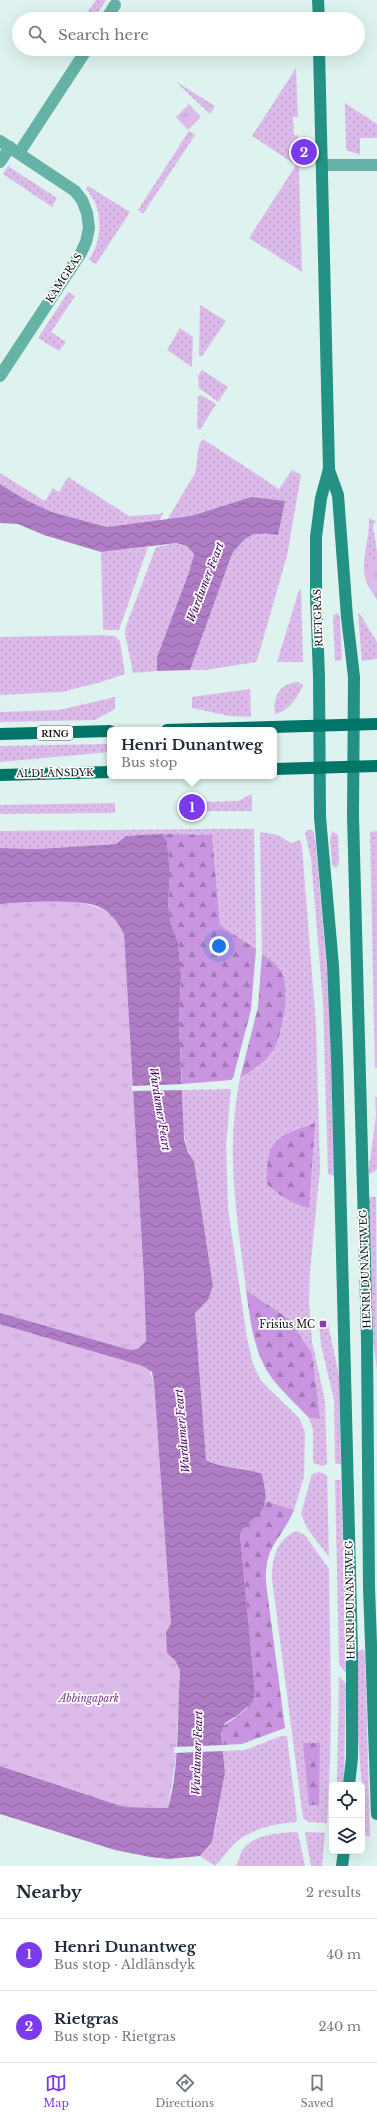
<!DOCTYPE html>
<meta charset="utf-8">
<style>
:root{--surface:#fff;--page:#f6f6f7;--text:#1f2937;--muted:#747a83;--line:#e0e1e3;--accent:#7c3aed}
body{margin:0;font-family:"Libre Baskerville",serif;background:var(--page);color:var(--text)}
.controls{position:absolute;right:12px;bottom:12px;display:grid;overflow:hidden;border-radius:6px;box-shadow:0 4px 16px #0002}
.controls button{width:36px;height:36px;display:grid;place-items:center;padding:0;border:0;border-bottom:1px solid var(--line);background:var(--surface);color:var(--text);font:20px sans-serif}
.you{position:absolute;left:219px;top:946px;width:14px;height:14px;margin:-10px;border:3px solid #fff;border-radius:50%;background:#1a73e8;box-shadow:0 0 0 6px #1a73e833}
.badge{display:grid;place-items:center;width:26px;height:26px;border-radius:50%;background:var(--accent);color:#fff;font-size:13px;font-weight:700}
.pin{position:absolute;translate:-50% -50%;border:2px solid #fff;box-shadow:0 1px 4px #0006}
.popup{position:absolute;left:107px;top:727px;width:170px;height:52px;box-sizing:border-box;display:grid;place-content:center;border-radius:6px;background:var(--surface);filter:drop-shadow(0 1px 3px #0005);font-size:13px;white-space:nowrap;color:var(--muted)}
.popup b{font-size:15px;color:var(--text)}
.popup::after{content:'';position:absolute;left:50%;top:100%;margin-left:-8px;border:8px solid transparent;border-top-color:var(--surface)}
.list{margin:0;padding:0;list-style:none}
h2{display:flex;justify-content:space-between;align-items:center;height:52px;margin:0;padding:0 16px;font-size:17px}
h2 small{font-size:13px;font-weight:400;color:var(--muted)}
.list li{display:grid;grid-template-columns:26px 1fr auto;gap:12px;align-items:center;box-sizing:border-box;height:72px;padding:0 16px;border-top:1px solid var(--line)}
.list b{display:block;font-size:15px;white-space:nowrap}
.list p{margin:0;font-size:13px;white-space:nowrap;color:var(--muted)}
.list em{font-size:13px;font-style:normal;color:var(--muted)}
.icon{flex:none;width:22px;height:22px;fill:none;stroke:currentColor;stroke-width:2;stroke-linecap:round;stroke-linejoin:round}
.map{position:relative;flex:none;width:377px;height:1866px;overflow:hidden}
.search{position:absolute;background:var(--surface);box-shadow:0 4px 16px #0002;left:12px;right:12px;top:12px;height:44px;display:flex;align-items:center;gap:10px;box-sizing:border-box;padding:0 14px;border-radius:22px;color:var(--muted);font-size:15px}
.sheet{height:196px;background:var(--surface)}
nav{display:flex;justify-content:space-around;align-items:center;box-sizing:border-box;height:56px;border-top:1px solid var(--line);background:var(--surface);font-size:11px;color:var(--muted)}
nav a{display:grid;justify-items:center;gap:2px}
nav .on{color:var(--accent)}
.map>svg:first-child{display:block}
</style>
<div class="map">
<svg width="377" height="1866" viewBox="0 0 377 1866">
<defs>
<pattern id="grass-dots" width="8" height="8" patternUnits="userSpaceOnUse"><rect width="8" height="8" fill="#dcbbeb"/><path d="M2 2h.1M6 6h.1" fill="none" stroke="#bba0c8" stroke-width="1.8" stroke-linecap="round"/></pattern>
<pattern id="forest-firs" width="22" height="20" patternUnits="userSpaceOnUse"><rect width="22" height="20" fill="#c995e0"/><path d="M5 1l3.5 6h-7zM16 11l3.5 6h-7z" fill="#a178b4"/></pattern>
<pattern id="park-tufts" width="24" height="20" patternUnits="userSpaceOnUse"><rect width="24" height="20" fill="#dcbbeb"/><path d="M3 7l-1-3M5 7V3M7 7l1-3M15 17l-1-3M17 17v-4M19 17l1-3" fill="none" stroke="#bba0c8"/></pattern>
<pattern id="water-waves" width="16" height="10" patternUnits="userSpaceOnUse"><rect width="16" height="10" fill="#af7dc5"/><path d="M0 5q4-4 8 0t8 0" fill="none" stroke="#8d659f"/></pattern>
</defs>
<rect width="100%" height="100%" fill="#def3ef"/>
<g fill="url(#grass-dots)" fill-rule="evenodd">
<polygon points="96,0 106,0 94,19 83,19"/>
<polygon points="296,68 298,117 293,117 294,135 298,135 302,272 249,238 296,165 252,136"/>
<polygon points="175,81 215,106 210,114"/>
<polygon points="345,103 377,124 377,138 360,138 360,155 346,150"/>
<polygon points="189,131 195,135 143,214 138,210"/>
<polygon points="8,166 57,198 52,207 3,174"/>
<path d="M88,186L130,212L96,264L89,260C103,238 104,209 86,189Z"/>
<polygon points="68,292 75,296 51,332 66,342 59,351 38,338"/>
<polygon points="200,305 226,321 202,356 199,356"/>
<polygon points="180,328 193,337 192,367 167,350"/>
<polygon points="202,370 228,387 218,402 199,388 198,376"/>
<polygon points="201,395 216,404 200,430 197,428 198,397"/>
<path d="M203,439L279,489L292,470L301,475L287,556L258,657L256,662L206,670H190L232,554L244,538L262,532L251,497L191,516L167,520L195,473C199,461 195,448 203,439Z"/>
<polygon points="0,473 45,501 53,488 59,492 68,477 129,516 160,514 164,511 159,521 107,527 52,512 26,500 0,484"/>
<path d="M369,518L376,521L373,525L377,552V600C374,594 368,587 366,581C360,560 370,539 369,518Z"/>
<polygon points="177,543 187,546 194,554 189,572 157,657 157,671 133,673 125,634 126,626 156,547"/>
<polygon points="148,547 119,630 103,630 101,552"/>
<polygon points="299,590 301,590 303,662 277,662"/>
<polygon points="337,613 340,616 342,660 335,661 333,616"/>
<polygon points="358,614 360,614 377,642 377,659 362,661"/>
<polygon points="101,635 115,636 120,641 125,674 101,682 62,692 0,695 0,637"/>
<path d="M298,682L303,685C298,697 289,711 275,714C272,697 280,683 298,682Z"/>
<polygon points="250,689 251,717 230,716 192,708 192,697"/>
<polygon points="115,697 115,709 95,720 0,722 0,712 59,710"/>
<polygon points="110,744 110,752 0,762 0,746"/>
<polygon points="252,794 252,811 201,811 201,802 238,801"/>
<polygon points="115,803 115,813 0,814 0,805"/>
<polygon points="212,829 254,829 256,949 220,925 212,835 126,836 117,844 37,849 0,848 0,831"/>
<polygon points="307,830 313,830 316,845 329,996 335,1176 328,1174 323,1003 311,858 305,833"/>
<polygon points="332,831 338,835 339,863 336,868 332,866 330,839"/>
<polygon points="377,831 377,1068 375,1068 370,832"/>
<path d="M260,832L278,835L291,843L300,840L302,847L316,1024L320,1169L310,1272L309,1302L312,1341L325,1401L327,1464L323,1466L313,1463V1430L309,1418L319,1419L289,1319L246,1290C237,1216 225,1152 240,1078L258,1067L281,1030L285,986L280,968L262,954Z"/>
<path d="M231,1089L226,1145L228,1208L247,1338L253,1364L261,1381L300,1419L305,1433L304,1477L294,1510L266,1501C257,1454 236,1476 206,1460L195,1313L208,1300L213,1286L194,1161C180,1140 183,1114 182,1090Z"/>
<polygon points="375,1097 377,1097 377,1169 374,1172 368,1175 376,1115"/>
<polygon points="368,1197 376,1197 377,1370 371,1327"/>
<polygon points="319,1324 328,1324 339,1375 341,1464 336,1464 335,1462 334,1400 321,1345"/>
<polygon points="319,1472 327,1475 329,1557 308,1530 301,1514 311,1477 313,1474"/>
<polygon points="335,1480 341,1480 346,1673 339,1665"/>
<path d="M296,1531L305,1535L329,1569L331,1702L330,1762L327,1823L308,1822L303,1818L272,1579C272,1559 276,1540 296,1531ZM303,1743H320L318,1805Z"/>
<polygon points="363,1649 365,1653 370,1836 369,1837 362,1834 363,1798 358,1740 358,1652"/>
<polygon points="339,1676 346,1684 344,1785 337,1785"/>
<path d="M281,1736H287L297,1819L296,1822C273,1824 251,1829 234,1844C227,1851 222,1860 215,1866L200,1856L212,1842L217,1819L225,1773L222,1751L245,1750Z"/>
<path d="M296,1832L298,1833L305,1866H236C239,1861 240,1852 244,1848C255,1834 280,1833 296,1832Z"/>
<polygon points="307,1832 325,1833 322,1866 311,1866 305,1833"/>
</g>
<g fill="url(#forest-firs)">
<polygon points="162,834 212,835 220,925 256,949 251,1010 233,1078 231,1080 182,1084 179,1023 181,976 178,942 171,924 168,903 170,873 167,841"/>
<path d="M262,954C267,958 274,962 279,968C292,983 283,1034 273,1050C265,1063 252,1071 240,1078L258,1007Z"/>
<path d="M315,1123L309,1208C293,1204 279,1196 267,1184C267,1139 273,1138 315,1123Z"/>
<path d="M246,1290L289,1319L312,1354L320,1419L309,1418C296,1404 280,1390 269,1374C253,1349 250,1318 246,1290Z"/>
<path d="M266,1501L294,1510C281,1541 264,1545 266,1583L285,1728L242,1744L222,1745C219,1723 225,1726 239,1715C244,1711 249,1706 253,1701L255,1692L240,1534C245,1521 261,1515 266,1501Z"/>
<polygon points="303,1743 320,1743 319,1805 309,1805"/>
</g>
<g fill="url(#park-tufts)">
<polygon points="189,104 201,117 188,130 176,117"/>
<polygon points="365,559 377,562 377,600 366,581"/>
<path d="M20,902C51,902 91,896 115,918C119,921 122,929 124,934L144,1280L146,1342L149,1369L154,1382L171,1624L166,1632L180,1670L176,1756L168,1808L124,1807L0,1766V904Z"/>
</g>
<g fill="url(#water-waves)">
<path d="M0,484L26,500L52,512L107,527L191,516L251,497L285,501L278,535C253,531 247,534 232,554L190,670L157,671V657L189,572L194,554L187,546L177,543L101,552L44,535L18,524L0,523Z"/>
<path d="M162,834L167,841L170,873L168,903L171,924L178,942L181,975L179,1023L184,1139L188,1152L194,1161L213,1286L208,1300L195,1313L206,1460C222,1469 244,1467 262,1474C263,1482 267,1494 265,1502C263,1516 245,1522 240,1534L255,1692L253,1702L238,1715L225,1723L221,1734L225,1773L212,1842L200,1856L169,1859L150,1857L115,1850L0,1814V1766L124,1807L168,1808C180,1765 177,1715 180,1670L175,1660L167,1653L166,1632L171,1624L154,1382L152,1372L143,1366L0,1324V1313L130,1350L138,1349L146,1341L144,1280L124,934C118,922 110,911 97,906C77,899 22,902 0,904V848L37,849L116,844L126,836Z"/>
</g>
<g fill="#def3ef">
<polygon points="184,1084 184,1090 132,1091 132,1086"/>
<polygon points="224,1745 224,1751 174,1753 174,1747"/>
</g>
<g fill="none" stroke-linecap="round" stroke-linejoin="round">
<g stroke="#65b3a6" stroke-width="12">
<polyline points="106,19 115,5"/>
<polyline points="0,141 75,191 82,200 87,213 89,228 86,242 81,253 0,376"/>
<polyline points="19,153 87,49"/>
<polyline points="0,162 10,147"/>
<polyline points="322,165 377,165"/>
</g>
<g stroke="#239183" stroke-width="12">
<polyline points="318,0 319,19"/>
<polyline points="319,49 329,469 321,498 316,537 316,596 319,677 320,817 333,966 337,1057 352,1652 352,1758 349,1785"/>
<polyline points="329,470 338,495 347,617 354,677 353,816 367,1339 369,1587 377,1814"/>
<polyline points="342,1866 344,1851"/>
</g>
<g stroke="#007568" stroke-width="12">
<polyline points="167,730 377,724"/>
<polyline points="0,734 110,731"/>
<polyline points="274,769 377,766"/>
<polyline points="0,775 110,772"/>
</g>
</g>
<rect fill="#8d3dad" stroke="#fff" stroke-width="1.5" x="319" y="1320" width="8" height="8" rx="2"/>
<g text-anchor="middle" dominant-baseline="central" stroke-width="3.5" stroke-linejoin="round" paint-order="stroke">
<rect fill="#fff" stroke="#545a58" stroke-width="1" x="37" y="726" width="36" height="14" rx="3"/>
<g font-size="9" font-weight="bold" fill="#0b1311">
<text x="55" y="733">RING</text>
</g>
<g font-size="10" fill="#0b1311" stroke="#fff">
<text transform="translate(64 278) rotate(-57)">KAMGRAS</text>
<text transform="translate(318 618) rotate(-92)">RIETGRAS</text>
<text transform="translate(55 773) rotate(-1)">ALDLÂNSDYK</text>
<text transform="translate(365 1269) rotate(-92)">HENRI DUNANTWEG</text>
<text transform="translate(350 1600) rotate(-91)">HENRI DUNANTWEG</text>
</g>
<g font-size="10" fill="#0b1311" stroke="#fff" text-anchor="end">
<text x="315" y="1324">Frisius MC</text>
</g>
<g font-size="10" font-style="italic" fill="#75378f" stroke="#fff">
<text x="89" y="1698">Abbingapark</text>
</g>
<g font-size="11" font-style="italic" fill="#4a0361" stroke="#fff">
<text transform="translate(205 582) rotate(-69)">Wurdumer Feart</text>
<text transform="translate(160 1109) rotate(81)">Wurdumer Feart</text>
<text transform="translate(182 1431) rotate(-95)">Wurdumer Feart</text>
<text transform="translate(197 1753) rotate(-88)">Wurdumer Feart</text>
</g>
</g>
</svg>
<div class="controls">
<button><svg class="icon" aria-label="locate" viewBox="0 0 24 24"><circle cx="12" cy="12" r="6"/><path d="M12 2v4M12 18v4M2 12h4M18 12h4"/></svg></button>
<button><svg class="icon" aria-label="layers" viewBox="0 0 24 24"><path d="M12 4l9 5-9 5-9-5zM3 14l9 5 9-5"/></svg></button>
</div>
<div class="you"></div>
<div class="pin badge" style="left:192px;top:807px">1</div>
<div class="popup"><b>Henri Dunantweg</b>Bus stop</div>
<div class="pin badge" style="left:304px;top:152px">2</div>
<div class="search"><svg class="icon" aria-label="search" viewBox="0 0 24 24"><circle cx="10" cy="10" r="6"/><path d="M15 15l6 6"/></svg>Search here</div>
</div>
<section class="sheet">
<h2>Nearby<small>2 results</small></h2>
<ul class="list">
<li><span class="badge">1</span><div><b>Henri Dunantweg</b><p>Bus stop · Aldlânsdyk</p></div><em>40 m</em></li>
<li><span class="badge">2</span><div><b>Rietgras</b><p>Bus stop · Rietgras</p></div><em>240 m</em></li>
</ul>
</section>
<nav>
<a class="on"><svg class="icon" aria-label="map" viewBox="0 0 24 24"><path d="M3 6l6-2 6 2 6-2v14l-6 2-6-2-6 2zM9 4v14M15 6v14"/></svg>Map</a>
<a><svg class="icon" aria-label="directions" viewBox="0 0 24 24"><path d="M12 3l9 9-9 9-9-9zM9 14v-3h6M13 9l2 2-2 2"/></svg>Directions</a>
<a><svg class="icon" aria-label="saved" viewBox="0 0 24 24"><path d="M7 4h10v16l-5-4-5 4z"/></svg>Saved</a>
</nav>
